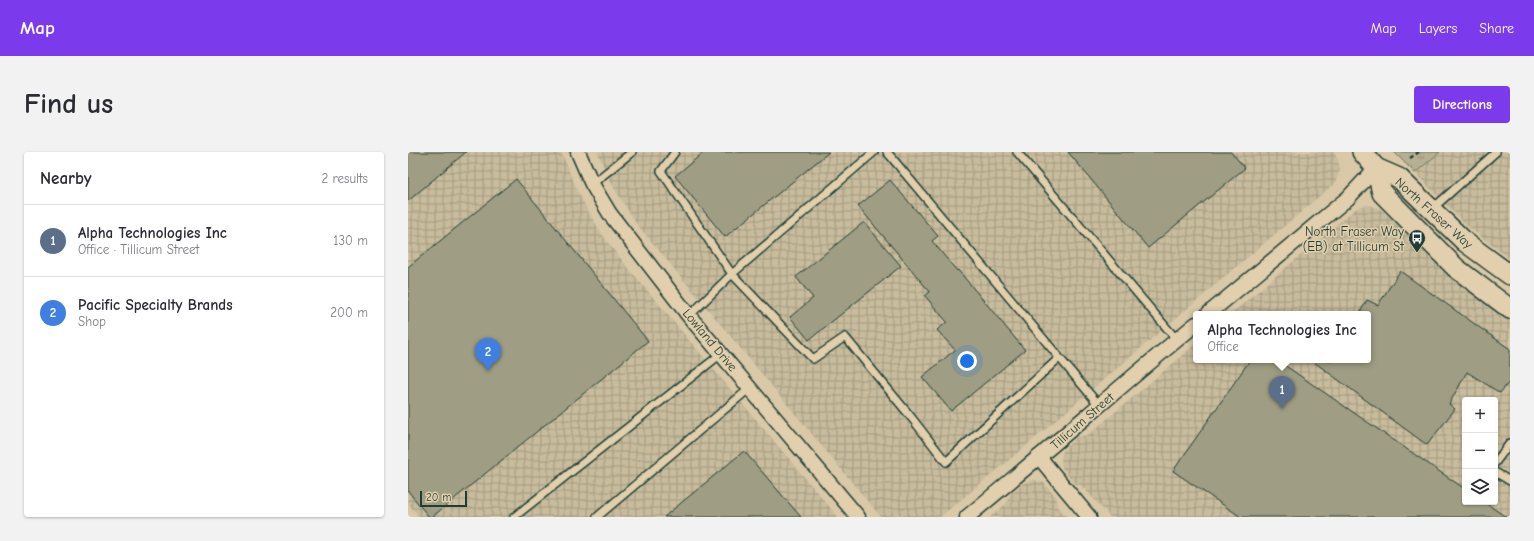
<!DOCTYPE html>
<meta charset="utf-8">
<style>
:root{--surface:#fff;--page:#f2f2f3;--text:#2b2b33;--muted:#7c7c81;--line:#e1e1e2;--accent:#7c3aed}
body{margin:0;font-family:"Comic Neue",sans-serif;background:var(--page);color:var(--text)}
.controls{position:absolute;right:12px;bottom:12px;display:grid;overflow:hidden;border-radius:4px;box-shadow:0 1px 3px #0004}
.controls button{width:36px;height:36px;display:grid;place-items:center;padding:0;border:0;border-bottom:1px solid var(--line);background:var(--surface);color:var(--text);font:20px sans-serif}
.scale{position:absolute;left:12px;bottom:10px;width:47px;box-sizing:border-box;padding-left:4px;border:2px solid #1f3d34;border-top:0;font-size:11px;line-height:14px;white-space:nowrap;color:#1f3d34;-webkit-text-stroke:3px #e1cfad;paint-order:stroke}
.you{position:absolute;left:559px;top:209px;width:14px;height:14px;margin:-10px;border:3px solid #fff;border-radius:50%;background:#1a73e8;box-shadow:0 0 0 6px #1a73e833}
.badge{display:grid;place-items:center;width:26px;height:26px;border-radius:50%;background:var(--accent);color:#fff;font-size:13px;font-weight:700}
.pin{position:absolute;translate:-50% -33px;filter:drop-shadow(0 1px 2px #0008)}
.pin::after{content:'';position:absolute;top:21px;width:14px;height:12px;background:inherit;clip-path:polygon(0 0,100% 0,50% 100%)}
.popup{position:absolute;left:785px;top:159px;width:178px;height:52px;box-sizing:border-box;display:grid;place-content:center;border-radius:4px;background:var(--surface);filter:drop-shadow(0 1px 3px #0005);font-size:13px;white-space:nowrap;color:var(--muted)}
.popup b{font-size:15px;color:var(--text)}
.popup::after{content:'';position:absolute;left:50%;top:100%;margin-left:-8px;border:8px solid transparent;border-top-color:var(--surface)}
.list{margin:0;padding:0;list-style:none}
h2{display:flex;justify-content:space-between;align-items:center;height:52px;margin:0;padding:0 16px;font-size:17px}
h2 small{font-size:13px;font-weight:400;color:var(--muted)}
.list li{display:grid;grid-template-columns:26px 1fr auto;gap:12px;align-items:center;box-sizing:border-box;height:72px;padding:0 16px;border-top:1px solid var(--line)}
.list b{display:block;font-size:15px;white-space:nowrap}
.list p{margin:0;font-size:13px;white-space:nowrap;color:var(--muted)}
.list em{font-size:13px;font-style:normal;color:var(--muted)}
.icon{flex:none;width:22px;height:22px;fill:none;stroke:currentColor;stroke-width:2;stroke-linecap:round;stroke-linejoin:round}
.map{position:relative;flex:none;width:1102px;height:365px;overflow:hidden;border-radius:4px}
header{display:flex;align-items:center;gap:24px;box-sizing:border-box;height:56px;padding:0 20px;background:var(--accent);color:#fff}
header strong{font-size:19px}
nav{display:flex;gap:22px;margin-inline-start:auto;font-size:14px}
.intro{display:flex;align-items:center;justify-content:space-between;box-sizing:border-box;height:96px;padding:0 24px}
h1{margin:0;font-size:28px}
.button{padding:10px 18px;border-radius:4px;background:var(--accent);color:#fff;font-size:14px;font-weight:700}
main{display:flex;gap:24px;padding:0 24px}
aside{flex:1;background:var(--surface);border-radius:4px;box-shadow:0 1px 3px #0004}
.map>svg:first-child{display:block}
</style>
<header>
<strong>Map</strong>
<nav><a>Map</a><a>Layers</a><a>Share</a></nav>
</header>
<div class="intro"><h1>Find us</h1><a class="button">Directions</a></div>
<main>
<aside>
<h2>Nearby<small>2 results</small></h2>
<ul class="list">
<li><span class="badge" style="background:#5c6f8a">1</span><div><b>Alpha Technologies Inc</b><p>Office · Tillicum Street</p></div><em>130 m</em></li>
<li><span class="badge" style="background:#3f7fe0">2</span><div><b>Pacific Specialty Brands</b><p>Shop</p></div><em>200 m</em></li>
</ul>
</aside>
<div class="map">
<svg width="1102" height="365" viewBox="0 0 1102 365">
<defs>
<pattern id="industrial-grid" width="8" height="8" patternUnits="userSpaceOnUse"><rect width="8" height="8" fill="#c8bc9d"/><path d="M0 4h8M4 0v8" fill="none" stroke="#a29a81"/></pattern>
<pattern id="park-tufts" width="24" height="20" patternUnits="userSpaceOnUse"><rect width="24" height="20" fill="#b7af93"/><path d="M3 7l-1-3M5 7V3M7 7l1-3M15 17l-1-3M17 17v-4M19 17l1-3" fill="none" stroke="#949079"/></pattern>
</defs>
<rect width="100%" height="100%" fill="#d9c9a8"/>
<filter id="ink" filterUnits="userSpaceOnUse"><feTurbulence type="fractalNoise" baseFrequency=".025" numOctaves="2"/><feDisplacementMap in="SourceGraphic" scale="8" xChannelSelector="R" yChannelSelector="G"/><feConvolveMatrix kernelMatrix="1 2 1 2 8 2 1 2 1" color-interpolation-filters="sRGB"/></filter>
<g filter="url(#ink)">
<g fill="url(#industrial-grid)" fill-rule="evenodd">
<polygon points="0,0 153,0 170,40 184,66 200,91 217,112 430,365 11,365 0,351"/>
<polygon points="189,0 925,0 930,7 932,18 927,31 600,309 532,365 473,365 228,71 206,36"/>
<polygon points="1032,0 1102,0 1102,107 1059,74 1007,21"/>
<path d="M961,53L973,57L1014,98L1035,117L1066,142L1102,167V365H702L674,334L666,331L654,316L653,307L655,298L669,285L680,283L788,192V208H960V162H823L946,58L953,54ZM1057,248H1087V350H1057Z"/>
<polygon points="626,328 636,331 648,345 651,356 659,365 582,365 598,352 602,342 615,331"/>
</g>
<polygon fill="url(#park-tufts)" stroke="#6b7664" points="986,0 1032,0 1007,21"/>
<g fill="#9f9e84" stroke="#1f3d34">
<polygon points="0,0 58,0 0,49"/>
<polygon points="296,0 421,0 317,85 267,24"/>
<polygon points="660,0 823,0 837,16 740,96"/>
<polygon points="108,27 240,189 24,365 21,365 0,339 0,115"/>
<polygon points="482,28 530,84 524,89 549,119 550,118 617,198 543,259 514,225 547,198 529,178 539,170 517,144 522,140 450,54"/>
<polygon points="456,70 493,114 401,188 382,165 405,146 388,125"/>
<polygon points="992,119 1102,197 1102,229 1092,241 1059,220 1041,252 1047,257 1019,293 906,210 907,208 960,208 960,162 951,162 959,148 970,153"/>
<polygon points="842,208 869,208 1057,337 1057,350 1076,350 1098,365 833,365 765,319"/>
<polygon points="336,299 393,365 256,365"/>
</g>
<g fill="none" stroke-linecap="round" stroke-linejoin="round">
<g stroke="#1f3d34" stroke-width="10">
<g id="lane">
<polyline points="267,0 253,19 324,122 281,164"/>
<polyline points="466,0 324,122 405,207 437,185 503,265 538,310 651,206"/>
<polyline points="479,0 691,253"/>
<polyline points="609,0 769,188"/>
<polyline points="184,32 224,0"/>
<polyline points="1024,57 1088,0"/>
<polyline points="1087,311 1102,291"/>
<polyline points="1087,320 1102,329"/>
<polyline points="106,365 313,202"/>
<polyline points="189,365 342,236"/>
</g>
</g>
<g stroke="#1f3d34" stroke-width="17">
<g id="street">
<polyline points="170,0 184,32 202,62 281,164 450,365"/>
<polyline points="800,162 940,46 968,16"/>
<polyline points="631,305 681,365"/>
<path d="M559,365C636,302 711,235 788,172"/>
</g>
</g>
<g stroke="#1f3d34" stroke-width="22">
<g id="secondary">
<polyline points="954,0 968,16 974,41 1048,116 1102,157"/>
<polyline points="968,16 991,26 1057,90 1102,123"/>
</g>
</g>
<polyline stroke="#1f3d34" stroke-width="2.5" stroke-dasharray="4 3" stroke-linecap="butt" points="1002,6 1011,0"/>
<use href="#lane" stroke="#e1cfad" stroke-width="7"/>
<use href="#street" stroke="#e1cfad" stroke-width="14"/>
<use href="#secondary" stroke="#e1cfad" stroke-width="19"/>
</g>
</g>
<defs>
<g id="bus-pin" transform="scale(0.9)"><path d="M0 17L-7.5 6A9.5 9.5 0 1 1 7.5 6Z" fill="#1f3d34" stroke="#e1cfad"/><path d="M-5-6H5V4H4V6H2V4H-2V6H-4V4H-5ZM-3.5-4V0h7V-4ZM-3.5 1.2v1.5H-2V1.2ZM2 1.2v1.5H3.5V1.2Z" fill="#fff"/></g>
</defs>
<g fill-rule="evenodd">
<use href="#bus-pin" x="1009" y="86"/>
</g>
<g text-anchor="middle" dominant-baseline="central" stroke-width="3" stroke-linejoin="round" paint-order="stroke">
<g font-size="13" fill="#1f3d34" stroke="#e1cfad">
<text transform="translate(1026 61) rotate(42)">North Fraser Way</text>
<text transform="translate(302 188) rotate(50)">Lowland Drive</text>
<text transform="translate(674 269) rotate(-41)">Tillicum Street</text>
</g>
<g font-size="13" fill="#1f3d34" stroke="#e1cfad" text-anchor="end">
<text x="996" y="79">North Fraser Way<tspan x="996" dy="15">(EB) at Tillicum St</tspan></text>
</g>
</g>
</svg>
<div class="controls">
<button>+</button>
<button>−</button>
<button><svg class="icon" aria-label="layers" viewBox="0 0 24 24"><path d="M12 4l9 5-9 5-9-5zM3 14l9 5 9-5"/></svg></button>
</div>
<div class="scale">20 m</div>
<div class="you"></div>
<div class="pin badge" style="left:874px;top:257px;background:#5c6f8a">1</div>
<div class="popup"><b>Alpha Technologies Inc</b>Office</div>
<div class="pin badge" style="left:80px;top:219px;background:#3f7fe0">2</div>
</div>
</main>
